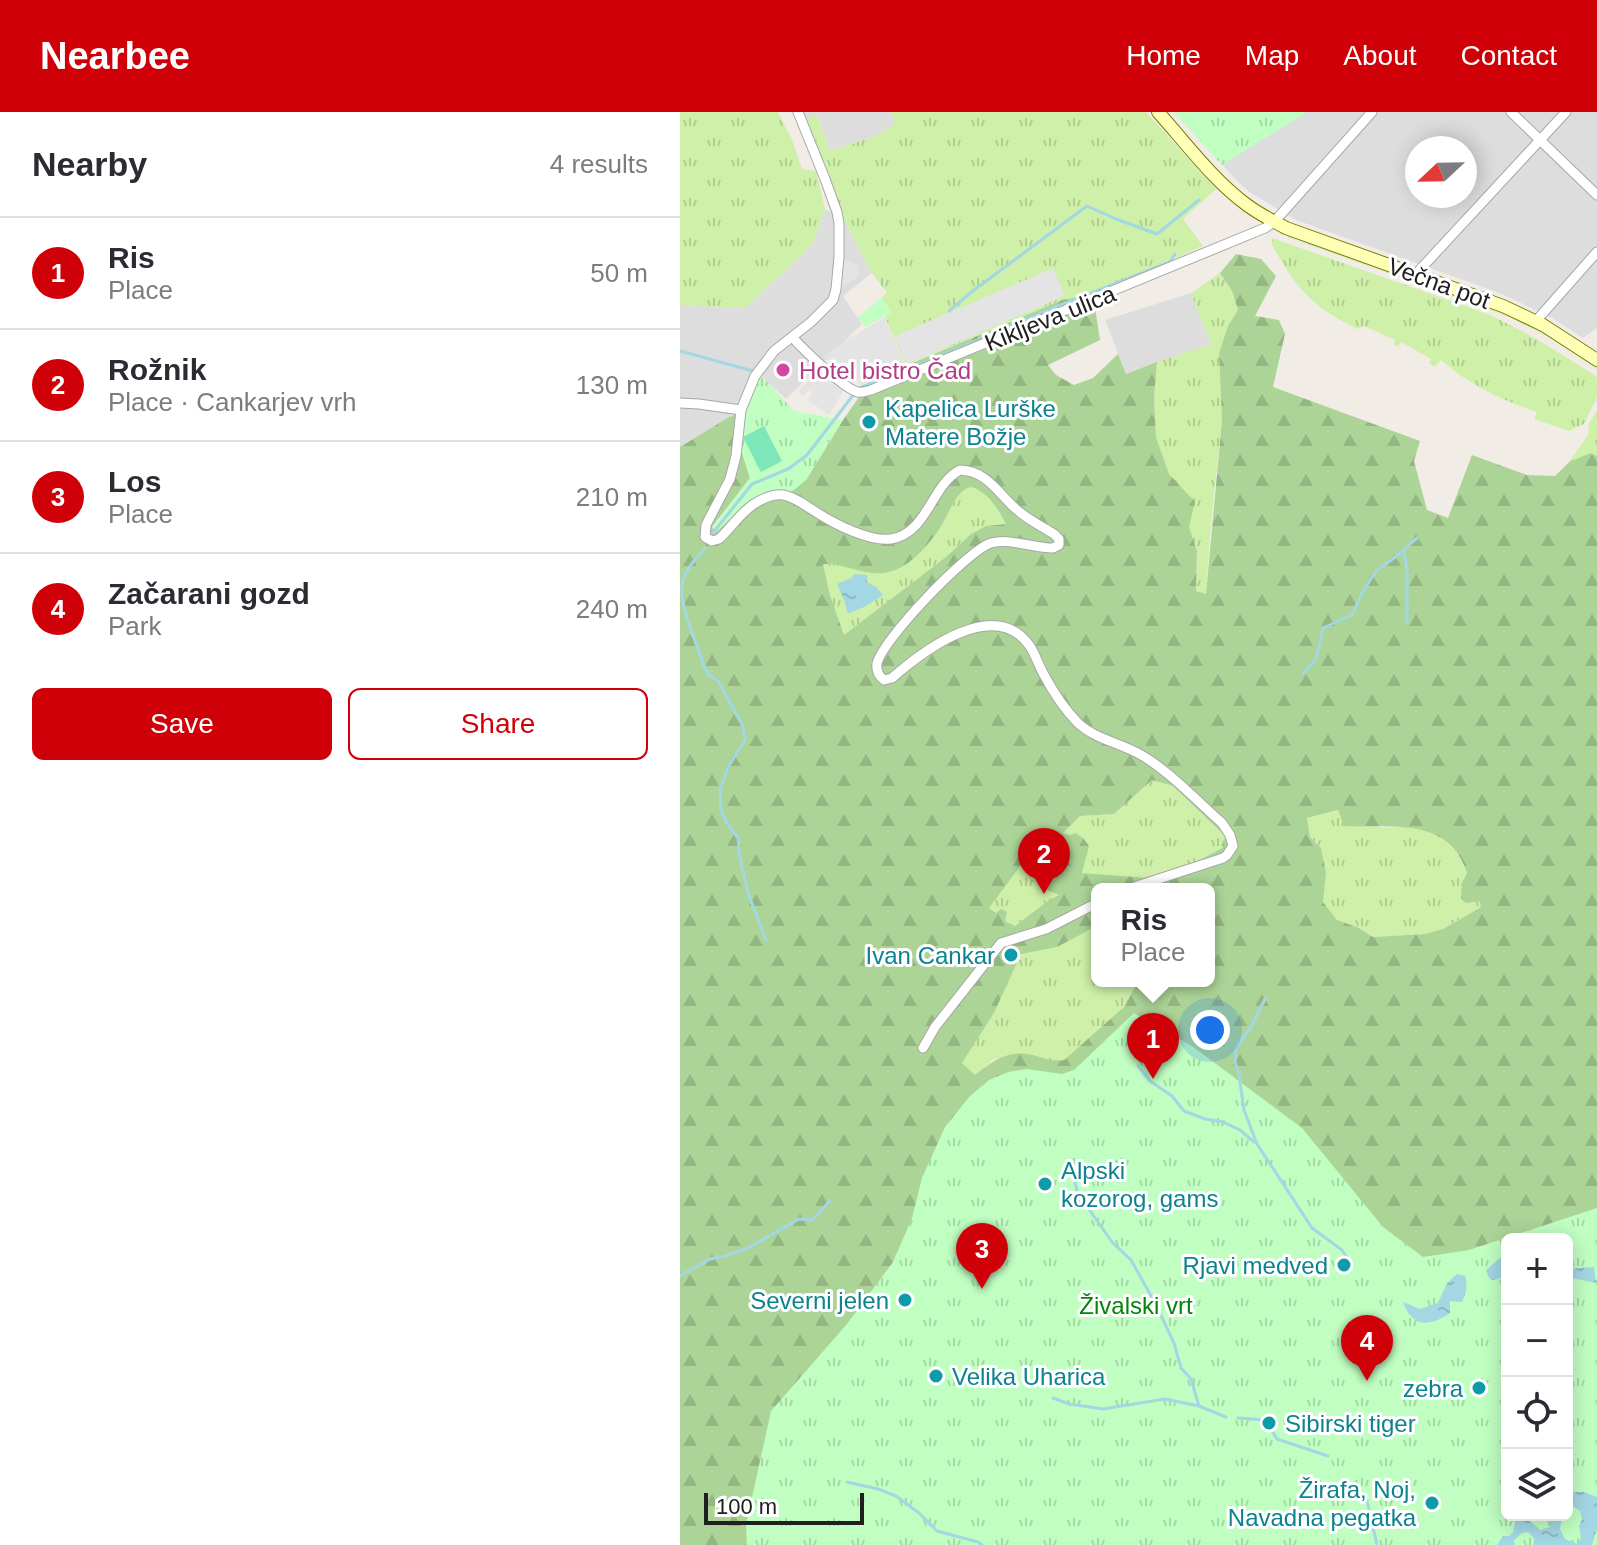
<!DOCTYPE html>
<meta charset="utf-8">
<style>
:root{--surface:#fff;--page:#f2f2f3;--text:#2b2b33;--muted:#7c7c81;--line:#e1e1e2;--accent:#d00009}
body{margin:0;font-family:Helvetica,sans-serif;background:var(--page);color:var(--text)}
.controls{position:absolute;right:24px;bottom:24px;display:grid;overflow:hidden;border-radius:12px;box-shadow:0 4px 20px #0003}
.controls button{width:72px;height:72px;display:grid;place-items:center;padding:0;border:0;border-bottom:2px solid var(--line);background:var(--surface);color:var(--text);font:40px sans-serif}
.compass{position:absolute;left:725px;top:24px;width:72px;height:72px;border-radius:50%;background:var(--surface);box-shadow:0 4px 20px #0003;rotate:248deg}
.scale{position:absolute;left:24px;bottom:20px;width:160px;box-sizing:border-box;padding-left:8px;border:4px solid #202020;border-top:0;font-size:22px;line-height:28px;white-space:nowrap;color:#202020;-webkit-text-stroke:6px #fff;paint-order:stroke}
.you{position:absolute;left:530px;top:918px;width:28px;height:28px;margin:-20px;border:6px solid #fff;border-radius:50%;background:#1a73e8;box-shadow:0 0 0 12px #1a73e833}
.badge{display:grid;place-items:center;width:52px;height:52px;border-radius:50%;background:var(--accent);color:#fff;font-size:26px;font-weight:700}
.pin{position:absolute;translate:-50% -66px;filter:drop-shadow(0 2px 4px #0008)}
.pin::after{content:'';position:absolute;top:42px;width:28px;height:24px;background:inherit;clip-path:polygon(0 0,100% 0,50% 100%)}
.popup{position:absolute;left:411px;top:771px;width:124px;height:104px;box-sizing:border-box;display:grid;place-content:center;border-radius:12px;background:var(--surface);filter:drop-shadow(0 2px 6px #0005);font-size:26px;white-space:nowrap;color:var(--muted)}
.popup b{font-size:30px;color:var(--text)}
.popup::after{content:'';position:absolute;left:50%;top:100%;margin-left:-16px;border:16px solid transparent;border-top-color:var(--surface)}
.list{margin:0;padding:0;list-style:none}
h2{display:flex;justify-content:space-between;align-items:center;height:104px;margin:0;padding:0 32px;font-size:34px}
h2 small{font-size:26px;font-weight:400;color:var(--muted)}
.list li{display:grid;grid-template-columns:52px 1fr auto;gap:24px;align-items:center;box-sizing:border-box;height:112px;padding:0 32px;border-top:2px solid var(--line)}
.list b{display:block;font-size:30px;white-space:nowrap}
.list p{margin:0;font-size:26px;white-space:nowrap;color:var(--muted)}
.list em{font-size:26px;font-style:normal;color:var(--muted)}
.actions{display:flex;gap:16px;padding:24px 32px}
.actions a{flex:1;padding:18px 0;border:2px solid var(--accent);border-radius:12px;text-align:center;font-size:28px;color:var(--accent)}
.actions .main{background:var(--accent);color:#fff}
.icon{flex:none;width:44px;height:44px;fill:none;stroke:currentColor;stroke-width:2;stroke-linecap:round;stroke-linejoin:round}
.map{position:relative;flex:none;width:917px;height:1433px;overflow:hidden}
header{display:flex;align-items:center;gap:48px;box-sizing:border-box;height:112px;padding:0 40px;background:var(--accent);color:#fff}
header strong{font-size:38px}
nav{display:flex;gap:44px;margin-inline-start:auto;font-size:28px}
main{display:flex}
aside{flex:1;background:var(--surface)}
.map>svg:first-child{display:block}
</style>
<header>
<strong>Nearbee</strong>
<nav><a>Home</a><a>Map</a><a>About</a><a>Contact</a></nav>
</header>
<main>
<aside>
<h2>Nearby<small>4 results</small></h2>
<ul class="list">
<li><span class="badge">1</span><div><b>Ris</b><p>Place</p></div><em>50 m</em></li>
<li><span class="badge">2</span><div><b>Rožnik</b><p>Place · Cankarjev vrh</p></div><em>130 m</em></li>
<li><span class="badge">3</span><div><b>Los</b><p>Place</p></div><em>210 m</em></li>
<li><span class="badge">4</span><div><b>Začarani gozd</b><p>Park</p></div><em>240 m</em></li>
</ul>
<div class="actions"><a class="main">Save</a><a>Share</a></div>
</aside>
<div class="map">
<svg width="917" height="1433" viewBox="0 0 917 1433">
<defs>
<pattern id="grass-tufts" width="24" height="20" patternUnits="userSpaceOnUse" patternTransform="scale(2)"><rect width="24" height="20" fill="#cef0a8"/><path d="M3 7l-1-3M5 7V3M7 7l1-3M15 17l-1-3M17 17v-4M19 17l1-3" fill="none" stroke="#b1ce90"/></pattern>
<pattern id="forest-firs" width="22" height="20" patternUnits="userSpaceOnUse" patternTransform="scale(2)"><rect width="22" height="20" fill="#acd497"/><path d="M5 1l3.5 6h-7zM16 11l3.5 6h-7z" fill="#94b682"/></pattern>
<pattern id="park-tufts" width="24" height="20" patternUnits="userSpaceOnUse" patternTransform="scale(2)"><rect width="24" height="20" fill="#c0fec2"/><path d="M3 7l-1-3M5 7V3M7 7l1-3M15 17l-1-3M17 17v-4M19 17l1-3" fill="none" stroke="#a5d9a6"/></pattern>
<pattern id="water-ripples" width="26" height="14" patternUnits="userSpaceOnUse" patternTransform="scale(2)"><rect width="26" height="14" fill="#a2d7e3"/><path d="M2 4q2-2 4 0t4 0M15 11q2-2 4 0t4 0" fill="none" stroke="#8bb8c2"/></pattern>
</defs>
<rect width="100%" height="100%" fill="#f1ede6"/>
<g fill="#dedddd" fill-rule="evenodd">
<polygon points="122,0 211,0 216,12 195,24 150,39 137,3 129,7 127,11"/>
<path d="M494,0H917V216L903,226L872,206L822,182L616,108L571,81L559,71ZM737,36H785V84H737Z"/>
<polygon points="145,97 163,107 192,161 163,184 182,212 106,287 80,263 65,300 49,305 0,335 0,193 65,196 132,133"/>
<polygon points="511,181 531,232 446,262 425,208"/>
</g>
<g fill="url(#grass-tufts)">
<polygon points="0,0 98,0 112,28 122,57 136,59 145,97 132,133 65,196 0,193"/>
<polygon points="211,0 466,0 536,77 503,107 523,134 413,182 382,188 226,253 205,205 211,200 201,186 207,181 192,161 163,107 141,44 127,11 129,7 136,2 150,39 195,24 215,12"/>
<polygon points="608,122 831,203 874,225 917,254 917,257 872,227 830,205 608,125"/>
<path d="M592,126L805,201C845,219 881,241 917,265V285L904,312L889,319L854,307L857,300C821,288 789,273 761,248L754,255L749,251L751,247L721,230L718,235L714,233L715,228L684,214L677,217C631,194 617,177 592,133Z"/>
<polygon points="540,161 552,179 558,198 548,214 539,241 542,308 531,411 526,482 516,479 517,439 509,415 514,390 489,362 476,325 474,286 477,250 531,232 511,181"/>
<polygon points="917,298 917,344 910,341 889,350 908,323 909,312"/>
<path d="M291,375C308,379 317,397 327,412L306,414L291,422L266,445L164,523L150,483L143,452C165,451 183,464 205,461C228,457 245,437 258,419C268,406 274,379 291,375Z"/>
<polygon points="472,668 493,674 545,724 542,736 516,750 469,766 402,761 390,723 382,721 400,704 434,702"/>
<path d="M659,698C671,703 686,713 700,715C708,717 717,714 725,715C755,716 778,733 787,761L782,771L799,789L801,795L763,817L745,822L693,825L677,815L657,808L642,790L646,759L641,736L630,725L627,706Z"/>
<polygon points="351,738 380,782 369,788 335,814 325,809 309,796"/>
<polygon points="417,814 417,869 458,869 445,894 384,948 375,950 348,942 314,947 295,963 282,951 314,901 341,841 377,835"/>
</g>
<path fill="url(#forest-firs)" fill-rule="evenodd" d="M556,142L581,147L596,164L575,204L599,208L605,222L593,275L740,329L734,349L747,398L768,406L792,343L847,363L875,364L889,350L910,341L917,344V1102L827,1127L566,1433H0V335L49,305L65,300L58,328L70,366L32,415L37,419L63,395L77,385L126,368L163,308L190,269L382,188L413,182L420,228L368,253L376,263L394,273L413,266L438,242L446,262L477,250L474,286L476,325L489,362L515,390L509,415L517,439L516,479L526,482L542,308L539,241L548,214L558,198L552,179L540,161ZM291,375C307,379 319,398 326,412L306,414L291,422L266,445L164,523L150,483L143,452C164,451 184,464 205,461C228,457 245,437 258,419C268,406 274,379 291,375ZM472,668L493,674L545,724L542,736L516,750L469,766L402,761L409,734L404,727L396,721L390,723L383,721L400,704L434,702ZM658,698L664,714C712,716 769,704 787,761L782,771L781,786L786,791L799,789L801,795L763,817L745,822L693,825L677,815L657,808L643,790L646,760L641,736L630,725L627,706ZM352,738L362,755L363,776L379,783L369,788L335,814L325,809L327,800L321,797L316,801L309,796ZM417,777H529V869H458L445,894L384,948C372,950 364,946 353,943C329,937 312,949 295,963L282,951L314,901L341,842L377,835L417,814Z"/>
<g fill="url(#park-tufts)" fill-rule="evenodd">
<polygon points="494,0 627,0 542,53"/>
<polygon points="201,186 211,200 185,215 178,205"/>
<polygon points="80,262 114,299 163,308 126,368 110,381 77,385 63,395 37,419 32,416 70,366 58,328 65,300"/>
<path d="M454,901L512,934L622,1016L703,1115L743,1145L789,1138L917,1096V1433H67L66,1413L91,1299L167,1212L213,1150L232,1106L242,1066L265,1015L290,984L309,968L328,960L347,957L382,962L394,958ZM827,1127H887V1403H827Z"/>
</g>
<polygon fill="#7de7b9" points="84,314 102,349 81,360 63,325"/>
<g fill="#e4e4e4">
<polygon points="162,147 178,153 180,163 161,176"/>
<polygon points="373,156 385,184 227,252 215,224"/>
<polygon points="205,205 225,253 181,273 153,245 148,249 144,244 160,232"/>
<polygon points="140,256 165,276 149,303 128,288 133,281 130,278 123,284 118,280"/>
</g>
<g fill="url(#water-ripples)">
<polygon points="175,462 187,463 187,470 196,475 203,483 184,495 169,501 167,500 165,490 157,472 171,466"/>
<polygon points="827,1144 827,1162 818,1167 812,1168 809,1166 806,1158 820,1146"/>
<polygon points="914,1155 916,1171 887,1165 887,1157"/>
<path d="M777,1162L785,1164C788,1173 786,1182 782,1190L770,1189V1201C750,1215 732,1216 723,1190L740,1197L758,1191L767,1171Z"/>
<path d="M887,1380H904L917,1385V1417L912,1433H854V1426L848,1420L842,1421L834,1428L835,1433H817L823,1424H829L833,1420L835,1409C846,1404 852,1410 860,1418L870,1415L868,1403H879L882,1407L880,1417L885,1427L897,1432L901,1426L899,1414L902,1407L900,1399L887,1390Z"/>
</g>
<g fill="none" stroke-linecap="round" stroke-linejoin="round">
<g stroke="#a2d7e3" stroke-width="3">
<polyline points="269,199 294,178 407,94 436,107 477,122 519,88"/>
<polyline points="0,239 73,259"/>
<polyline points="215,263 383,192 490,150 495,142"/>
<polyline points="181,275 208,266"/>
<polyline points="33,421 72,372 108,357 127,343 174,282"/>
<path d="M25,436C15,447 4,459 2,474C0,496 17,532 24,554L29,563L38,569L63,614L65,628L48,655L40,678L41,698L47,711L58,726L60,746L68,781L86,828"/>
<polyline points="724,439 727,458 727,511"/>
<polyline points="623,561 636,547 643,516 672,503 682,481 696,459 714,446 737,426"/>
<polyline points="585,887 571,915 556,935 555,950 559,963 564,998 577,1032 632,1116 662,1138 672,1154"/>
<polyline points="458,954 470,969 492,984 504,999 525,1007 543,1010 560,1018 574,1030"/>
<polyline points="391,1056 397,1078 406,1093 432,1130 451,1148 474,1189 494,1231 501,1256 511,1267 519,1294"/>
<polyline points="0,1164 30,1147 45,1144 68,1136 119,1107 132,1108 150,1089"/>
<polyline points="373,1286 389,1292 423,1297 485,1287 519,1294 546,1305"/>
<polyline points="558,1306 586,1308 597,1327 648,1344"/>
<polyline points="167,1370 198,1377 216,1384 239,1401 257,1419 298,1430 302,1433"/>
<polyline points="686,1384 697,1433"/>
</g>
<g stroke="#a7a7a7" stroke-width="11">
<g id="street">
<path d="M118,0L145,67L157,100L159,111V145L156,177L153,188L131,210L94,239L75,264L61,298L56,344L50,367L26,413L25,425L32,429L39,427C51,416 60,401 74,392C82,387 94,382 103,383C116,385 125,394 136,400C154,412 190,430 211,427C248,421 251,373 280,358C307,359 318,381 336,397C347,407 361,414 374,422L379,427V433L373,436C353,436 331,426 311,431C288,438 201,529 197,552C196,560 199,564 204,568L212,566C244,538 314,485 349,533C355,541 358,552 363,561C372,578 384,597 398,611C416,628 442,631 463,644C490,660 518,690 542,711L550,723L553,734L547,743L543,746L448,777"/>
<polyline points="831,0 917,83"/>
<polyline points="735,163 886,0"/>
<polyline points="856,209 917,140"/>
<path d="M112,225C123,237 164,277 178,280C183,281 187,279 191,278L585,116L594,110L692,0"/>
<polyline points="0,291 19,292 61,298"/>
<polyline points="243,936 255,915 321,831 366,817 417,791"/>
</g>
</g>
<g stroke="#767e00" stroke-width="14">
<path id="secondary" d="M478,0C506,31 533,68 567,93C579,102 593,109 606,116L823,194L863,213L917,248"/>
</g>
<use href="#street" stroke="#fff" stroke-width="9"/>
<use href="#secondary" stroke="#ffffb6" stroke-width="12"/>
</g>
<circle fill="#d1479c" stroke="#fff" stroke-width="3" cx="103" cy="258" r="8"/>
<g fill="#0f9aa8" stroke="#fff" stroke-width="3">
<circle cx="189" cy="310" r="8"/>
<circle cx="331" cy="843" r="8"/>
<circle cx="365" cy="1072" r="8"/>
<circle cx="664" cy="1153" r="8"/>
<circle cx="225" cy="1188" r="8"/>
<circle cx="256" cy="1264" r="8"/>
<circle cx="799" cy="1276" r="8"/>
<circle cx="589" cy="1311" r="8"/>
<circle cx="752" cy="1391" r="8"/>
</g>
<g text-anchor="middle" dominant-baseline="central" stroke-width="6" stroke-linejoin="round" paint-order="stroke">
<g font-size="24" fill="#202020" stroke="#fff">
<text transform="translate(759 171) rotate(20)">Večna pot</text>
<text transform="translate(370 206) rotate(-22)">Kikljeva ulica</text>
</g>
<g font-size="24" fill="#b23c85" stroke="#fff" text-anchor="start">
<text x="119" y="258">Hotel bistro Čad</text>
</g>
<g font-size="24" fill="#0d838f" stroke="#fff" text-anchor="end">
<text x="205" y="296" text-anchor="start">Kapelica Lurške<tspan x="205" dy="28">Matere Božje</tspan></text>
<text x="315" y="843">Ivan Cankar</text>
<text x="381" y="1058" text-anchor="start">Alpski<tspan x="381" dy="28">kozorog, gams</tspan></text>
<text x="648" y="1153">Rjavi medved</text>
<text x="209" y="1188">Severni jelen</text>
<text x="272" y="1264" text-anchor="start">Velika Uharica</text>
<text x="783" y="1276">zebra</text>
<text x="605" y="1311" text-anchor="start">Sibirski tiger</text>
<text x="736" y="1377">Žirafa, Noj,<tspan x="736" dy="28">Navadna pegatka</tspan></text>
</g>
<g font-size="24" fill="#028508" stroke="#fff">
<text x="456" y="1193">Živalski vrt</text>
</g>
</g>
</svg>
<div class="controls">
<button>+</button>
<button>−</button>
<button><svg class="icon" aria-label="locate" viewBox="0 0 24 24"><circle cx="12" cy="12" r="6"/><path d="M12 2v4M12 18v4M2 12h4M18 12h4"/></svg></button>
<button><svg class="icon" aria-label="layers" viewBox="0 0 24 24"><path d="M12 4l9 5-9 5-9-5zM3 14l9 5 9-5"/></svg></button>
</div>
<svg class="compass" viewBox="-18 -18 36 36"><path d="M0-13l5 13h-10z" fill="#e53935"/><path d="M0 13l5-13h-10z" fill="#7c7c81"/></svg>
<div class="scale">100 m</div>
<div class="you"></div>
<div class="pin badge" style="left:473px;top:967px">1</div>
<div class="popup"><b>Ris</b>Place</div>
<div class="pin badge" style="left:364px;top:782px">2</div>
<div class="pin badge" style="left:302px;top:1177px">3</div>
<div class="pin badge" style="left:687px;top:1269px">4</div>
</div>
</main>
